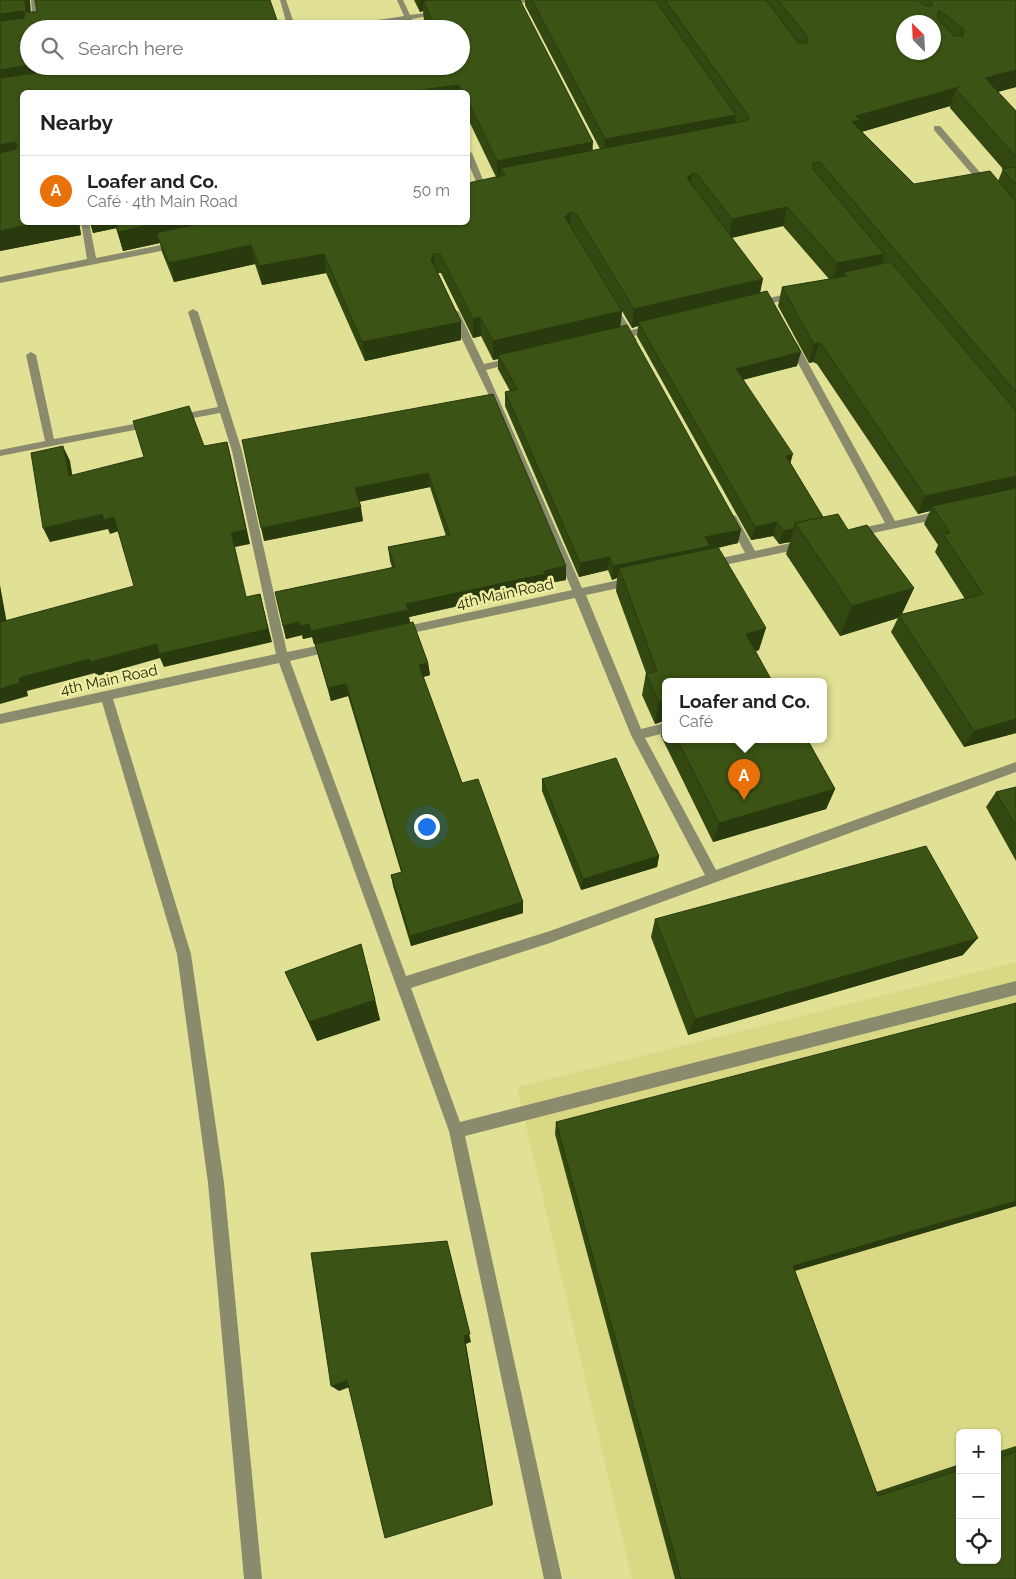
<!DOCTYPE html>
<meta charset="utf-8">
<style>
:root{--surface:#fff;--page:#f2f2f2;--text:#202124;--muted:#757577;--line:#e0e0e0;--accent:#5c40b8}
body{margin:0;font-family:Raleway,sans-serif;background:var(--page);color:var(--text)}
.controls{position:absolute;right:15px;bottom:15px;display:grid;overflow:hidden;border-radius:8px;box-shadow:0 1px 4px #0004}
.controls button{width:45px;height:45px;display:grid;place-items:center;padding:0;border:0;border-bottom:1px solid var(--line);background:var(--surface);color:var(--text);font:25px sans-serif}
.compass{position:absolute;left:896px;top:15px;width:45px;height:45px;border-radius:50%;background:var(--surface);box-shadow:0 1px 4px #0004;rotate:336deg}
.you{position:absolute;left:426px;top:826px;width:18px;height:18px;margin:-12px;border:4px solid #fff;border-radius:50%;background:#1a73e8;box-shadow:0 0 0 8px #1a73e833}
.badge{display:grid;place-items:center;width:32px;height:32px;border-radius:50%;background:var(--accent);color:#fff;font-size:16px;font-weight:700}
.pin{position:absolute;translate:-50% -41px;filter:drop-shadow(0 1px 2px #0008)}
.pin::after{content:'';position:absolute;top:26px;width:18px;height:15px;background:inherit;clip-path:polygon(0 0,100% 0,50% 100%)}
.popup{position:absolute;left:662px;top:678px;width:165px;height:65px;box-sizing:border-box;display:grid;place-content:center;border-radius:8px;background:var(--surface);filter:drop-shadow(0 1px 4px #0005);font-size:16px;white-space:nowrap;color:var(--muted)}
.popup b{font-size:19px;color:var(--text)}
.popup::after{content:'';position:absolute;left:50%;top:100%;margin-left:-10px;border:10px solid transparent;border-top-color:var(--surface)}
.list{margin:0;padding:0;list-style:none}
h2{display:flex;justify-content:space-between;align-items:center;height:65px;margin:0;padding:0 20px;font-size:21px}
h2 small{font-size:16px;font-weight:400;color:var(--muted)}
.list li{display:grid;grid-template-columns:32px 1fr auto;gap:15px;align-items:center;box-sizing:border-box;height:70px;padding:0 20px;border-top:1px solid var(--line)}
.list b{display:block;font-size:19px;white-space:nowrap}
.list p{margin:0;font-size:16px;white-space:nowrap;color:var(--muted)}
.list em{font-size:16px;font-style:normal;color:var(--muted)}
.icon{flex:none;width:28px;height:28px;fill:none;stroke:currentColor;stroke-width:2;stroke-linecap:round;stroke-linejoin:round}
.map{position:relative;flex:none;width:1016px;height:1579px;overflow:hidden}
.search{position:absolute;background:var(--surface);box-shadow:0 1px 4px #0004;left:20px;top:20px;width:450px;height:55px;display:flex;align-items:center;gap:12px;box-sizing:border-box;padding:0 18px;border-radius:28px;color:var(--muted);font-size:19px}
.panel{position:absolute;background:var(--surface);box-shadow:0 1px 4px #0004;left:20px;top:90px;width:450px;height:135px;border-radius:8px}
.map>svg:first-child{display:block}
</style>
<div class="map">
<svg width="1016" height="1579" viewBox="0 0 1016 1579">
<rect width="100%" height="100%" fill="#e1e195"/>
<path fill="#d9d985" fill-rule="evenodd" d="M1016,962V1579H632L517,1087ZM960,1433H997V1560H960Z"/>
<g fill="none" stroke-linecap="round" stroke-linejoin="round">
<g fill="#8a8a6d" fill-rule="evenodd">
<polygon points="31,0 37,0 41,29 33,29"/>
<polygon points="280,0 286,0 296,29 288,29"/>
<polygon points="397,0 403,0 410,15 440,11 444,13 412,19 416,29 409,29 405,20 341,29 321,29 404,16"/>
<polygon points="520,0 539,0 505,6 502,4"/>
<polygon points="42,66 50,66 56,92 49,92"/>
<polygon points="303,66 311,66 321,92 314,92"/>
<polygon points="934,126 940,126 990,184 990,188 984,188 934,130"/>
<polygon points="468,151 472,153 486,187 485,189 478,187 468,162"/>
<polygon points="81,222 89,222 96,258 176,242 180,245 176,248 0,283 0,277 87,259"/>
<polygon points="795,292 800,295 798,297 756,307 751,304 753,302"/>
<polygon points="612,303 615,304 631,330 654,325 659,328 657,330 634,336 637,340 632,343 629,342 626,337 612,339 612,335 623,332 607,306"/>
<polygon points="193,309 198,312 242,451 287,652 332,643 338,647 332,651 290,661 406,976 550,931 705,875 631,735 575,598 398,636 392,632 398,628 572,590 492,402 449,312 451,310 454,309 459,312 484,364 515,357 520,360 518,362 486,370 582,588 633,577 639,581 633,585 586,595 641,729 665,723 665,733 645,738 716,870 1016,762 1016,772 550,943 411,988 460,1122 1016,981 1016,995 465,1136 562,1579 544,1579 449,1131 279,663 113,699 191,954 224,1183 262,1579 244,1579 208,1183 177,954 102,702 0,724 0,714 276,654 232,451 220,413 177,421 172,418 177,415 218,407 188,312"/>
<polygon points="792,340 797,343 895,521 943,510 948,514 947,517 855,537 851,536 850,533 851,530 885,523 787,343"/>
<polygon points="31,352 36,355 54,439 150,421 155,424 150,427 0,456 0,450 45,441 26,355"/>
<polygon points="732,515 736,516 755,551 804,540 809,544 804,548 711,568 707,567 706,564 707,561 745,553 727,519"/>
</g>
</g>
<g fill="#334711" fill-rule="evenodd">
<path d="M0,0H30V12L270,0L29,29V66H41L43,74L44,75L310,74L316,75L313,66H431L435,74H439L435,66H461L424,21L423,11L420,12L414,0H520L593,151L600,149L525,5V0H1016V87L998,92L1016,111V733L964,747L891,632L898,618L840,636L786,554L790,542L779,544L773,536L751,540L637,336L638,326L632,328L622,311L620,326L738,543L718,548L759,650L665,681V739H807L835,789L826,809L713,842L661,736L664,721L655,724L642,695L646,673L616,591L617,578L612,580L608,570L579,577L505,406V392L510,391L498,369V359L493,360L481,336L473,338L441,273H438L461,322V340L365,361L326,273L262,285L255,264L174,282L162,252L160,243L123,251L116,228L93,233L90,222H468L496,177L468,119V92H22V222H79L81,235L0,251ZM950,106V108L1003,169L998,181L914,184L861,132ZM783,226L829,279L782,287L778,306L809,363L813,362L817,364L918,514L930,511L924,524L938,545L935,552L965,599L902,614L914,588L848,530L823,517L790,463L743,380L797,366L732,238Z"/>
<polygon points="493,394 566,580 544,584 544,587 409,617 410,623 428,663 430,675 423,677 462,783 523,902 523,913 411,946 393,886 391,875 401,872 348,696 331,701 315,644 314,644 312,637 303,639 302,635 286,639 283,626 392,567 390,561 388,547 446,536 430,487 359,502 363,521 264,541"/>
<polygon points="542,779 659,856 657,867 581,890 542,791"/>
<polygon points="1016,787 1016,861 986,807 996,792"/>
<polygon points="655,919 963,955 688,1035 651,937"/>
<polygon points="367,966 380,1020 317,1041 285,972"/>
<polygon points="556,1122 1016,1206 795,1271 876,1492 960,1464 960,1560 997,1560 997,1452 1016,1446 1016,1579 675,1579 555,1134"/>
</g>
<g fill="#293a0e">
<polygon points="25,0 30,0 32,29 26,12"/>
<polygon points="419,0 500,0 423,1 423,11 420,12"/>
<polygon points="23,11 29,29 0,33 0,14"/>
<polygon points="29,65 29,66 41,66 45,82 0,90 0,70"/>
<polygon points="1016,70 1016,87 978,97 985,78"/>
<polygon points="459,85 459,92 407,92"/>
<polygon points="959,87 956,89 950,106 858,133 852,122 856,116"/>
<polygon points="736,115 733,134 604,158 605,139"/>
<polygon points="15,142 22,161 0,165 0,145"/>
<polygon points="593,142 592,161 501,168 501,179 498,180 497,161"/>
<polygon points="692,173 689,192 687,178"/>
<polygon points="787,207 783,226 729,238 732,219"/>
<polygon points="571,211 570,230 565,217"/>
<polygon points="42,222 79,222 81,235 0,251 0,231"/>
<polygon points="90,222 115,222 117,228 93,233"/>
<polygon points="164,222 265,222 156,233 160,243 123,251 118,232"/>
<polygon points="251,245 255,264 174,282 169,263"/>
<polygon points="324,254 326,273 262,285 259,266"/>
<polygon points="434,254 435,273 431,259"/>
<polygon points="884,254 879,273 847,276 844,272 841,280 832,282 837,263"/>
<polygon points="763,279 759,298 638,322 638,326 632,328 634,309"/>
<polygon points="622,311 620,330 498,355 498,359 493,360 493,341"/>
<polygon points="480,317 481,336 473,338 473,319"/>
<polygon points="461,322 461,340 365,361 362,342"/>
<polygon points="819,343 813,362 809,363 814,344"/>
<polygon points="801,352 797,366 733,382 736,369"/>
<polygon points="227,442 231,457 250,544 235,547 250,611 231,533"/>
<polygon points="63,446 70,461 75,491 69,476"/>
<polygon points="793,454 789,468 786,456"/>
<polygon points="428,473 430,487 357,502 355,488"/>
<polygon points="1016,476 1016,491 932,506 930,511 918,514 925,496"/>
<polygon points="361,507 363,521 264,541 261,528"/>
<polygon points="102,514 114,517 119,531 110,534 108,529 50,542 43,528"/>
<polygon points="777,522 773,536 751,540 755,527"/>
<polygon points="794,529 790,542 779,544 783,531"/>
<polygon points="741,530 738,543 619,568 617,578 612,580 613,566 705,537"/>
<polygon points="610,557 608,570 579,577 580,563"/>
<polygon points="566,566 566,580 544,584 544,587 409,617 410,623 314,644 311,631 406,604"/>
<polygon points="0,585 9,635 1,622 0,616"/>
<polygon points="914,588 900,617 899,615 898,618 840,636 852,606"/>
<polygon points="260,594 272,642 164,667 160,658 97,676 95,673 27,691 28,696 0,704 0,689 19,678"/>
<polygon points="299,622 302,635 286,639 283,626"/>
<polygon points="309,624 312,637 303,639 300,626"/>
<polygon points="766,628 759,650 740,656 746,634"/>
<polygon points="428,663 430,675 420,678 419,665"/>
<polygon points="346,684 348,696 331,701 328,688"/>
<polygon points="665,701 665,715 664,721 655,724 659,702"/>
<polygon points="1016,719 1016,733 964,747 974,731"/>
<polygon points="835,789 826,809 713,842 719,823"/>
<polygon points="659,856 657,867 581,890 583,879"/>
<polygon points="523,902 523,913 411,946 410,936"/>
<polygon points="978,938 963,955 688,1035 695,1019"/>
<polygon points="361,944 380,1020 317,1041 309,1022"/>
<polygon points="1016,1201 1016,1206 783,1274 793,1266"/>
<polygon points="447,1241 471,1342 466,1344 493,1504 492,1505"/>
<polygon points="347,1380 355,1385 339,1391 331,1386"/>
</g>
<g fill="#3b5314" stroke="#293a0e" fill-rule="evenodd">
<polygon points="0,0 25,0 26,12 37,12 35,0 270,0 280,29 29,29 29,65 0,70 0,21 24,18 25,13 23,11 0,14"/>
<polygon points="430,0 520,0 593,142 497,161 468,101 468,92 463,92 459,85 407,92 22,92 22,222 42,222 0,231 0,153 16,149 17,144 15,142 0,145 0,78 41,72 44,75 51,74 50,66 306,66 310,74 318,75 320,73 318,66 432,66 435,74 444,75 445,73 442,66 461,66 461,29 367,29 432,20 423,1"/>
<polygon points="532,0 655,0 736,115 605,139"/>
<path d="M665,0H766L798,43H807V36L778,0H918L923,5L931,6L933,4L929,0H1016V70L985,78L1016,111V157L956,89L959,87L856,116L861,120L852,122L914,184L990,171L1016,202V392L820,162L813,163V169L884,254L837,263L787,207L732,219L697,174L692,173L687,178L763,279L634,309L577,215L571,211L565,217L622,311L493,341L480,317L473,319L440,254H434L431,259L461,322L362,342L324,254L259,266L251,245L169,263L156,233L207,222H468V183L505,175L501,168L745,121L750,118ZM938,11H941L963,29V36H954L938,19ZM904,22H934V52H904Z"/>
<polygon points="1016,167 1016,185 1002,169"/>
<polygon points="115,222 164,222 118,232"/>
<polygon points="891,262 1016,411 1016,476 925,496 822,345 819,343 814,344 782,287 847,276 844,272"/>
<polygon points="767,291 801,352 736,369 793,454 786,456 823,517 795,523 794,529 783,531 777,522 755,527 638,322"/>
<polygon points="627,325 741,530 705,537 710,546 613,566 610,557 580,563 505,392 517,389 498,355"/>
<polygon points="493,394 566,566 544,571 545,574 406,604 408,610 311,631 309,624 300,626 299,622 283,626 275,592 395,567 388,547 450,535 428,473 355,488 361,507 261,528 242,440"/>
<polygon points="189,406 204,446 227,442 246,530 231,533 246,597 260,594 268,629 159,654 157,644 90,662 89,659 19,678 20,683 0,689 0,616 1,622 134,586 114,517 104,520 102,514 43,528 31,453 63,446 69,476 144,457 133,421"/>
<polygon points="1016,488 1016,719 974,731 899,615 983,594 943,534 950,533 932,506"/>
<polygon points="838,514 848,530 867,525 914,588 852,606 795,523"/>
<polygon points="718,547 766,628 746,634 772,681 665,681 665,701 659,702 646,674 657,671 619,568"/>
<polygon points="413,622 428,663 419,665 462,783 478,779 523,902 410,936 391,875 402,872 346,684 328,688 315,644"/>
<polygon points="677,739 807,739 835,789 719,823"/>
<polygon points="616,758 659,856 583,879 542,779"/>
<polygon points="1016,787 1016,826 996,792"/>
<polygon points="926,846 978,938 695,1019 655,919"/>
<polygon points="361,944 375,1000 309,1022 285,972"/>
<polygon points="1016,1003 1016,1201 793,1266 878,1496 960,1470 960,1560 997,1560 997,1458 1016,1452 1016,1579 681,1579 556,1122"/>
<polygon points="447,1241 470,1334 464,1336 492,1505 385,1538 347,1380 331,1386 311,1253"/>
</g>
<g text-anchor="middle" dominant-baseline="central" stroke-width="5" stroke-linejoin="round" paint-order="stroke">
<g font-size="15" fill="#2b2b0c" stroke="#eeeea2">
<text transform="translate(505 594) rotate(-12)">4th Main Road</text>
<text transform="translate(109 680) rotate(-12)">4th Main Road</text>
</g>
</g>
</svg>
<div class="controls">
<button>+</button>
<button>−</button>
<button><svg class="icon" aria-label="locate" viewBox="0 0 24 24"><circle cx="12" cy="12" r="6"/><path d="M12 2v4M12 18v4M2 12h4M18 12h4"/></svg></button>
</div>
<svg class="compass" viewBox="-18 -18 36 36"><path d="M0-13l5 13h-10z" fill="#e53935"/><path d="M0 13l5-13h-10z" fill="#757577"/></svg>
<div class="you"></div>
<div class="pin badge" style="left:744px;top:800px;background:#e8710a">A</div>
<div class="popup"><b>Loafer and Co.</b>Café</div>
<div class="search"><svg class="icon" aria-label="search" viewBox="0 0 24 24"><circle cx="10" cy="10" r="6"/><path d="M15 15l6 6"/></svg>Search here</div>
<section class="panel">
<h2>Nearby<small></small></h2>
<ul class="list">
<li><span class="badge" style="background:#e8710a">A</span><div><b>Loafer and Co.</b><p>Café · 4th Main Road</p></div><em>50 m</em></li>
</ul>
</section>
</div>
